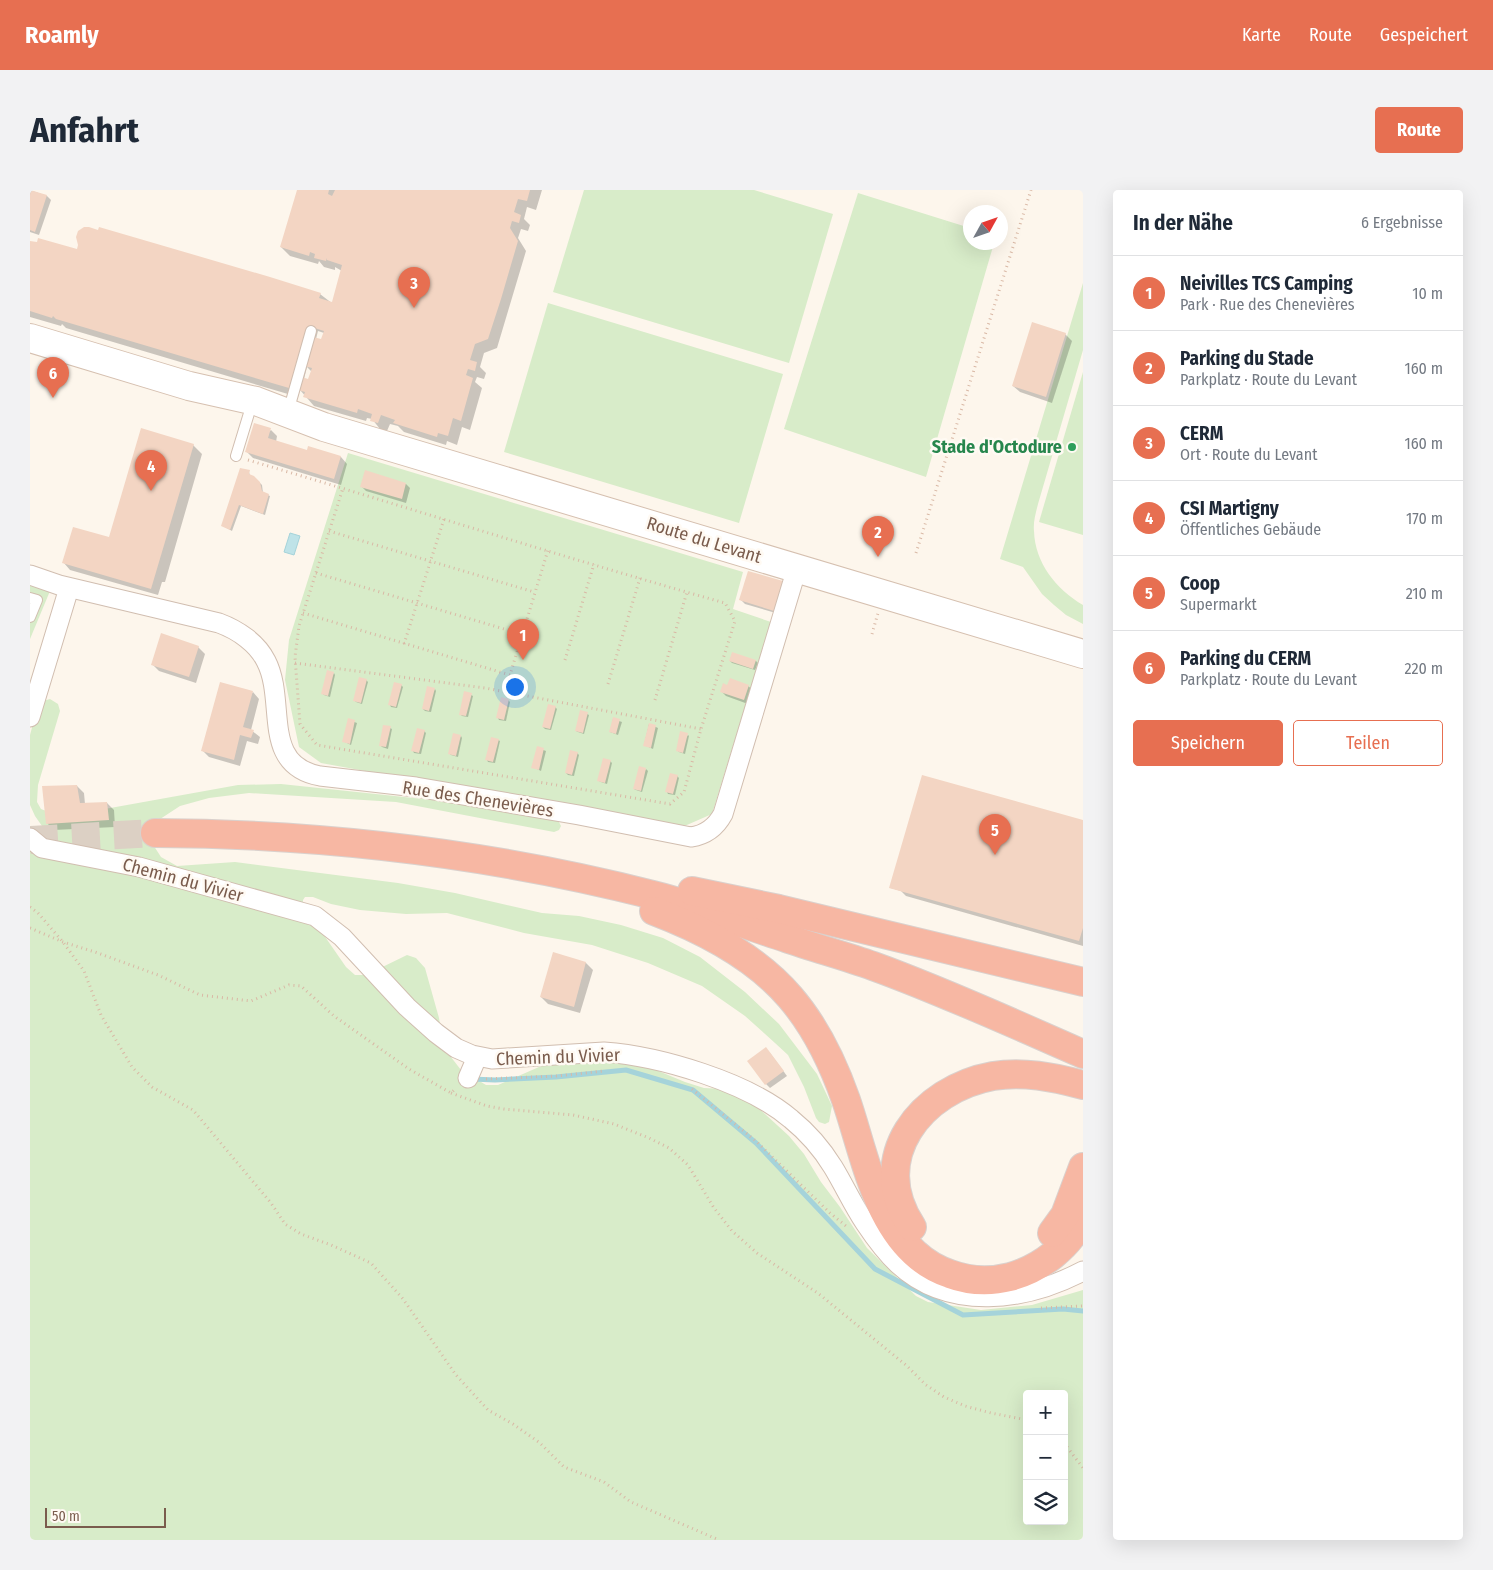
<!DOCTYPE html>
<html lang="de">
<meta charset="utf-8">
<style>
:root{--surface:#fff;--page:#f2f2f3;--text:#1f2937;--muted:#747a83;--line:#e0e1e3;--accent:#e76f51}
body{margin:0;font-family:"Fira Sans Condensed",sans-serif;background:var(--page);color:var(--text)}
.controls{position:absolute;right:15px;bottom:15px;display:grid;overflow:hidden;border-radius:5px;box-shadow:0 5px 20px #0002}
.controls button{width:45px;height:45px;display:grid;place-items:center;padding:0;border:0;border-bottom:1px solid var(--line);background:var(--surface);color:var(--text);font:25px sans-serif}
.compass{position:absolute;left:933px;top:15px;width:45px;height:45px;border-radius:50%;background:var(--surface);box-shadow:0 5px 20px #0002;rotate:50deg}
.scale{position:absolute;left:15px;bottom:12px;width:121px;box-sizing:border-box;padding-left:5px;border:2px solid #7a5c4d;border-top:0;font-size:14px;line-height:18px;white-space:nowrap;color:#7a5c4d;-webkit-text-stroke:4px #fffaf3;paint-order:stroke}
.you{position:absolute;left:484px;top:496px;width:18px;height:18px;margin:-12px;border:4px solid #fff;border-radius:50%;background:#1a73e8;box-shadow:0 0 0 8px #1a73e833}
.badge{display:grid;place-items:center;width:32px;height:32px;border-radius:50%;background:var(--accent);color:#fff;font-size:16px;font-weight:700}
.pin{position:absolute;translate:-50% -41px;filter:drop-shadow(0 1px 2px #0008)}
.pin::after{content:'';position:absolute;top:26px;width:18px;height:15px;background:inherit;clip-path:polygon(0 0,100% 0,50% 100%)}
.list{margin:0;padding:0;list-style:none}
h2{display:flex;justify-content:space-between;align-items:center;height:65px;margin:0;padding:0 20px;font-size:21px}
h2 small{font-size:16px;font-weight:400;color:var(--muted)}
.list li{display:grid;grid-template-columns:32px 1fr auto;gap:15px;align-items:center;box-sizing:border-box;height:75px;padding:0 20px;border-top:1px solid var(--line)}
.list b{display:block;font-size:19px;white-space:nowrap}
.list p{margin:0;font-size:16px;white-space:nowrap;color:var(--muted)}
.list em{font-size:16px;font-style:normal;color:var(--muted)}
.actions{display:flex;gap:10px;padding:15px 20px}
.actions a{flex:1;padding:11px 0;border:1px solid var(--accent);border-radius:5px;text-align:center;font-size:18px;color:var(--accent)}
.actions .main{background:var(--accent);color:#fff}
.icon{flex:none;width:28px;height:28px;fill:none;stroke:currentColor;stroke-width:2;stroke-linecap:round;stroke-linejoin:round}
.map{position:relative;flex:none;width:1053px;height:1350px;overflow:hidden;border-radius:5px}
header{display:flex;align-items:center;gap:30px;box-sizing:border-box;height:70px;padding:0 25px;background:var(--accent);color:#fff}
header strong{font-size:24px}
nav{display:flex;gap:28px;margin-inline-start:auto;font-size:18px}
.intro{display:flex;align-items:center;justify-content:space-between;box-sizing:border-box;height:120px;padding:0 30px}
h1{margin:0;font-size:35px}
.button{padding:12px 22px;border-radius:5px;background:var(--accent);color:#fff;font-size:18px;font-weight:700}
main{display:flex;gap:30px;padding:0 30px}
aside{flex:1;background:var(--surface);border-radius:5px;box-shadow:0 5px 20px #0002}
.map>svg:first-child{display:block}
</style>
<header>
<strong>Roamly</strong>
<nav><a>Karte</a><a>Route</a><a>Gespeichert</a></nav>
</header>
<div class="intro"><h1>Anfahrt</h1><a class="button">Route</a></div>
<main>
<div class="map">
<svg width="1053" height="1350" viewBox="0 0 1053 1350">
<rect width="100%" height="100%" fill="#fdf6ec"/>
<g fill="#d8ecc9" fill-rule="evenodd">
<polygon points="554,0 724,0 803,24 759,173 523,102"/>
<polygon points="828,3 940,38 941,52 964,53 896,287 754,239"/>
<path d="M1053,93V160L1008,314C1006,322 1003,332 1004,341C1005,373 1026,399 1053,415V434L1036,425L1024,415L1012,404L993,377L970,369Z"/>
<polygon points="518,113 753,184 709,333 474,262"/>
<polygon points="1053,182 1053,345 1009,332"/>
<polygon points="318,263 713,382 703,419 741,432 682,624 650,638 291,573 269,557 255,490 259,450"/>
<polygon points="0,393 20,401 0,449"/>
<path d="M20,509L28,514L30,521L8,595L7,612L11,619L24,624H47L208,595L251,594L412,611L528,630L531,636L529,640L524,642L366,612L219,603L179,608L150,616L121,635L120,650L131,667L147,676L205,672L368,693L425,703L512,723L549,726L591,735L633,748L670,767L715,802L749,834L787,884L802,916L799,932L795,934L789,932L786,928L774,897L758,865L745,853L715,826L672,796L618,773L562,755L494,743L417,723L376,724L330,720L301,714L283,707H275L273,710V715L316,777L325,785H336L377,765L386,768L395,778L409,828L414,858L431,880L456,895H468L509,877L538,869L569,867L626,880L655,892L674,898L694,899L724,914L759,946L774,964L791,992L810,1017L837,1058L886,1106L898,1112L951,1120L1002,1115L1053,1100V1350H0V654L12,668L20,669L26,656L5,626L0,615V545L7,519L13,511ZM997,1204H1034V1331H997Z"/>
</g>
<polygon fill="#bfe3e8" stroke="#a5d3da" points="260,343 270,346 264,365 254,362"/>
<g fill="#0003" fill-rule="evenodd">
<polygon points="0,0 17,6 21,10 9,45 0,42"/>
<path d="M268,0H512L506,20L497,17L494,29L500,35L498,41L491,39L488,48L496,61L467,158L454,163L450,177L456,183L454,189L447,187L445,192L452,198L440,240L432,237L427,255L417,251L416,255L374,242L368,236L360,234L357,241L350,239L342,229L337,228L336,231L284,216L270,200L268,207L36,138L32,134L31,136L0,127V52L290,104L303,114L312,81L305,77V80L294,77L289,71L288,74L260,66L251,57ZM288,141L294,143L292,150L286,149ZM277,177L282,182L279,190L274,189Z"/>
<polygon points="1035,144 1042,151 1022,213 990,202 983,196"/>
<polygon points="241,240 247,246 246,252 277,261 279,257 311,267 317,274 311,295 223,268 216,261"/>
<polygon points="163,255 172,264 135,392 132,392 128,405 40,380 34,373 80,350"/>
<polygon points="219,282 220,286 224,287 232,295 233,303 240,306 235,325 211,316 202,341 193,336"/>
<polygon points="376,294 380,298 376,313 336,301 332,297"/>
<polygon points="752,392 757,396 749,424 715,414 711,410"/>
<polygon points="168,457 175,464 166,493 129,481 122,474"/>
<polygon points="703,464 726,471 728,473 725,480 702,473 700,471"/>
<polygon points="304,483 305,485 300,507 294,505 292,503"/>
<polygon points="336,490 338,492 332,514 326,512 324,510"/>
<polygon points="371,495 373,497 367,518 361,517 360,515"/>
<polygon points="718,496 723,500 718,514 696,506 692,502"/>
<polygon points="405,499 406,501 401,522 395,521 393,519"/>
<polygon points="223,502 229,509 221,540 230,547 228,554 217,551 210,576 179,567 172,560"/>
<polygon points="441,505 443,506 438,527 432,526 430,524"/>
<polygon points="478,510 480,512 476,531 469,530 468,528"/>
<polygon points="525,517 527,519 521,540 515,539 513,537"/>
<polygon points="557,524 559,525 554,544 548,542 546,541"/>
<polygon points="583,529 592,532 588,545 580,542"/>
<polygon points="319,530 327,533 321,555 313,551"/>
<polygon points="619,534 628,538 623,559 614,555"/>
<polygon points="360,538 362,539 358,559 352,557 350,555"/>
<polygon points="394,541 396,543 391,564 384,563 383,561"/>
<polygon points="658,545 659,546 655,564 649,562 647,560"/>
<polygon points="431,546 432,548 428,567 421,565 419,563"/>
<polygon points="468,550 470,551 465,573 458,572 457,570"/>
<polygon points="508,558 516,561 511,581 503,577"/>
<polygon points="547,563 549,565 544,586 538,585 536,583"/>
<polygon points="580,571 582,573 577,594 571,592 569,591"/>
<polygon points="616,579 618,581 612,602 606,600 604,599"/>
<polygon points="647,586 649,588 645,605 638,604 637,602"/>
<polygon points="899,588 1053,631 1053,756 876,706 871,701 861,698"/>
<polygon points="47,596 54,603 55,614 77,613 84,620 85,637 24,640 17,633"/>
<polygon points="524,764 556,773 563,780 550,823 518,814 511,807"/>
<polygon points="740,863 757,886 740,898 736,894"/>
</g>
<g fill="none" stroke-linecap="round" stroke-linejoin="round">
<polyline stroke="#a5d3da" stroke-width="5" points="442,889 465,890 526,887 596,880 663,900 726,953 845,1079 933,1125 1033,1119 1053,1121"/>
</g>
<g fill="#f3d5c3">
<polygon points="0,0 17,5 5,42 0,40"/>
<polygon points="267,0 299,0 298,4 302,6 305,0 500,0 497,11 488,9 484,22 491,25 489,33 482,31 480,38 488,51 471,109 458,149 445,154 440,170 447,172 445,181 438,179 436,185 443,188 431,231 423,228 418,246 408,243 407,247 363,233 365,230 351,225 348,233 340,231 342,224 328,219 327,223 273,207 275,202 268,200 272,187 278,189 282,178 274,176 283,147 291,149 294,141 278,136 259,198 26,129 23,126 22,128 0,121 0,51 7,52 8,48 47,59 48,55 46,47 48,41 54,37 59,37 68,40 69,37 240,87 291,103 289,108 302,112 312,75 297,70 297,68 296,71 284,68 285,64 280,62 279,66 250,57"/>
<polygon points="1002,132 1036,143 1016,207 982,196"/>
<polygon points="224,233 241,238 238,248 277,260 278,256 311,266 304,289 215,262"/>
<polygon points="111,238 164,254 121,399 32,373 43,337 79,347"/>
<polygon points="210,278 220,280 219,284 224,286 230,292 232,301 239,304 233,324 209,315 200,340 191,336"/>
<polygon points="335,280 376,293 372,309 330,297"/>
<polygon points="718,381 753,391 744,421 709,410"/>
<polygon points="131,443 169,456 159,487 121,475"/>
<polygon points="702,462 726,470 723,479 699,471"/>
<polygon points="297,480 304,482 298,506 291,504"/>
<polygon points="329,487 337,489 331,513 323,511"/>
<polygon points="700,488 719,495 714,510 690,502 693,493 697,495"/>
<polygon points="190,492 223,501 213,537 224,540 221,548 210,545 204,570 171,561"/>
<polygon points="364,492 372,494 366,517 358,515"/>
<polygon points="397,496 405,498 399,521 392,519"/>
<polygon points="434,501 442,503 436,526 429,525"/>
<polygon points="471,507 479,509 474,530 466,528"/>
<polygon points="518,514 526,516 520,539 512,537"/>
<polygon points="550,520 558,522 553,543 545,541"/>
<polygon points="583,527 590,529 586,544 579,542"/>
<polygon points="318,528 325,530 320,554 312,552"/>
<polygon points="619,533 626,535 621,558 613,556"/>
<polygon points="353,535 361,536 356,557 349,556"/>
<polygon points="387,538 395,540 389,563 381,561"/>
<polygon points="650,541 658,543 653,563 646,561"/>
<polygon points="423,543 431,545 426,566 418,564"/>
<polygon points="461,547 469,549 463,572 455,570"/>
<polygon points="507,556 514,558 509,580 501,578"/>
<polygon points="540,560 548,562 542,585 535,583"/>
<polygon points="573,568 581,570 575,593 567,591"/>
<polygon points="609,576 616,578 611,601 603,599"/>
<polygon points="640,583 648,585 643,604 635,602"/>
<polygon points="892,585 1053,630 1053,738 1049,751 859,698"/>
<polygon points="47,595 50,613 77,612 79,630 16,634 12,596"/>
<polygon points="523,762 556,772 544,817 510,807"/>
<polygon points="736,857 754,881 735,895 717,871"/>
</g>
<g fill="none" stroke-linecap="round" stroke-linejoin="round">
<polyline stroke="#dcd0c4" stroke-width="28" stroke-dasharray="28 14" stroke-linecap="butt" points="0,650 125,643"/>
<g stroke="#d1beb0" stroke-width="12">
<g id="lane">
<polyline points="258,222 281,141"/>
<polyline points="206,266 220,220"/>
<polyline points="0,408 7,410 0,427"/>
</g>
</g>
<g stroke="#d1beb0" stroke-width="21">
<g id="street">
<path d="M0,385L29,395L189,433C208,440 227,453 236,471C257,511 230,575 290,586L386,597L549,625L661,647C675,645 686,637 693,624L767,378"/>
<polyline points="0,527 39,398"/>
<path d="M0,648L12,658L109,677L285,726L312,747L377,817L406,843L426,858L442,865L462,869L574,862C629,866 718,892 761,929C777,942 792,959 803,977C814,995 823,1015 835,1033C845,1048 855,1062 868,1074C920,1122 996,1111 1053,1081"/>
<polyline points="438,888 447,867"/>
</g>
</g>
<g stroke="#d6c0b0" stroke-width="30">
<polyline id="secondary" points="0,148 159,196 226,211 294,237 1053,464"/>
</g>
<g stroke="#dad1cd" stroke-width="30">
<g id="highway">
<path d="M125,643C295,644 458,663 623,705C668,716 712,734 756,748C785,758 815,766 843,776C915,802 984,834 1053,864"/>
<polyline points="662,701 749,719 1053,792"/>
<path d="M624,721C674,740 725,766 760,807C786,837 803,873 816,910C837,971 850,1061 920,1084C939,1091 960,1092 980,1087C1010,1079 1041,1056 1053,1026"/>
<path d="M882,1037C836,968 891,899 963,886C993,881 1023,887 1053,895"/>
<polyline points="1022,1043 1035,1025 1053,977"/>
</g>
</g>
<g stroke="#d9b8a5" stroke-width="3" stroke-dasharray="1 4" stroke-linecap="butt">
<path d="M218,270C377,317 535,368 695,413L705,431L671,539L654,602L640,614L287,555L270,534L265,467L269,436L313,298"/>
<polyline points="299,341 504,402"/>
<polyline points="886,363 1001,0"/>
<polyline points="286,383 491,444"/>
<polyline points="273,423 480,485 518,360"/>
<polyline points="842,444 848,423"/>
<polyline points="374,454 414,329"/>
<polyline points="535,470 564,374"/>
<polyline points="265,473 455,498 671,539"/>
<polyline points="578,494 610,388"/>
<polyline points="625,510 657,402"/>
<polyline points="0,717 8,723 33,752 54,781 71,825 102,877 122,897 163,920 241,1013 255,1034 271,1044 301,1055 341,1073 373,1109 426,1185 458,1220 483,1234 510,1253 534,1277 574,1292 601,1312 689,1350"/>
<polyline points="0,738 33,752 65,762 128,785 170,805 221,811 259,795 271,796 304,826 379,879 421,903 426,898"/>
<polyline points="456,889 526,886 574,881"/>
<polyline points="662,899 727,952 800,1023 816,1036"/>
<polyline points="421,903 457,916 474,919 543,925 584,934 619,948 639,958 658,975 684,1018 702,1041 727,1063 789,1104 877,1176 896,1195 914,1207 935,1216 961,1223 997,1230"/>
<polyline points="1011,1118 1053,1116"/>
<polyline points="1034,1253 1053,1278"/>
</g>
<use href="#lane" stroke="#fff" stroke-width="10"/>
<use href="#street" stroke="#fff" stroke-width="19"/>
<use href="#secondary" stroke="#fff" stroke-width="28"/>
<use href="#highway" stroke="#f7b7a3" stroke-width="28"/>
</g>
<circle fill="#2e9e5b" stroke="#fffaf3" stroke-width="2" cx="1042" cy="257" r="5"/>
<g text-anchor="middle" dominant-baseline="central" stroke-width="5" stroke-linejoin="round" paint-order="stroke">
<g font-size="18" font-weight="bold" fill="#27864d" stroke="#fffaf3" text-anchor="end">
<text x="1032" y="257">Stade d'Octodure</text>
</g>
<g font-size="18" fill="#7a5c4d" stroke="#fffaf3">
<text transform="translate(674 350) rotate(17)">Route du Levant</text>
<text transform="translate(448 609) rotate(9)">Rue des Chenevières</text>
<text transform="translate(153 690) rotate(15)">Chemin du Vivier</text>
<text transform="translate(528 867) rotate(-2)">Chemin du Vivier</text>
</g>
</g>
</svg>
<div class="controls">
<button>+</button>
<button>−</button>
<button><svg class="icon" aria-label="layers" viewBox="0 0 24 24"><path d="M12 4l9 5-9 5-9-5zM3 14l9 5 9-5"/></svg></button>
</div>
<svg class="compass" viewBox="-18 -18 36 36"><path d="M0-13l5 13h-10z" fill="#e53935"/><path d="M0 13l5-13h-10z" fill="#747a83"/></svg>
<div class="scale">50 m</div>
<div class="you"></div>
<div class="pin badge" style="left:493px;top:470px">1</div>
<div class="pin badge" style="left:848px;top:367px">2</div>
<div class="pin badge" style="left:384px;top:118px">3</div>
<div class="pin badge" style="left:121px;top:301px">4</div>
<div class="pin badge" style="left:965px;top:665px">5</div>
<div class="pin badge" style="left:23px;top:208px">6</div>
</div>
<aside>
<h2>In der Nähe<small>6 Ergebnisse</small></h2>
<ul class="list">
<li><span class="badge">1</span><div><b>Neivilles TCS Camping</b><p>Park · Rue des Chenevières</p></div><em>10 m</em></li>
<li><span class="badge">2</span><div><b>Parking du Stade</b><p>Parkplatz · Route du Levant</p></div><em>160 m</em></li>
<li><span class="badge">3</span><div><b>CERM</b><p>Ort · Route du Levant</p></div><em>160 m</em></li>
<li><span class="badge">4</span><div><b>CSI Martigny</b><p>Öffentliches Gebäude</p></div><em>170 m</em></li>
<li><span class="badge">5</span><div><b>Coop</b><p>Supermarkt</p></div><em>210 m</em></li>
<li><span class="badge">6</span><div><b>Parking du CERM</b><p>Parkplatz · Route du Levant</p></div><em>220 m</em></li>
</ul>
<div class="actions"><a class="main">Speichern</a><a>Teilen</a></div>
</aside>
</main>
